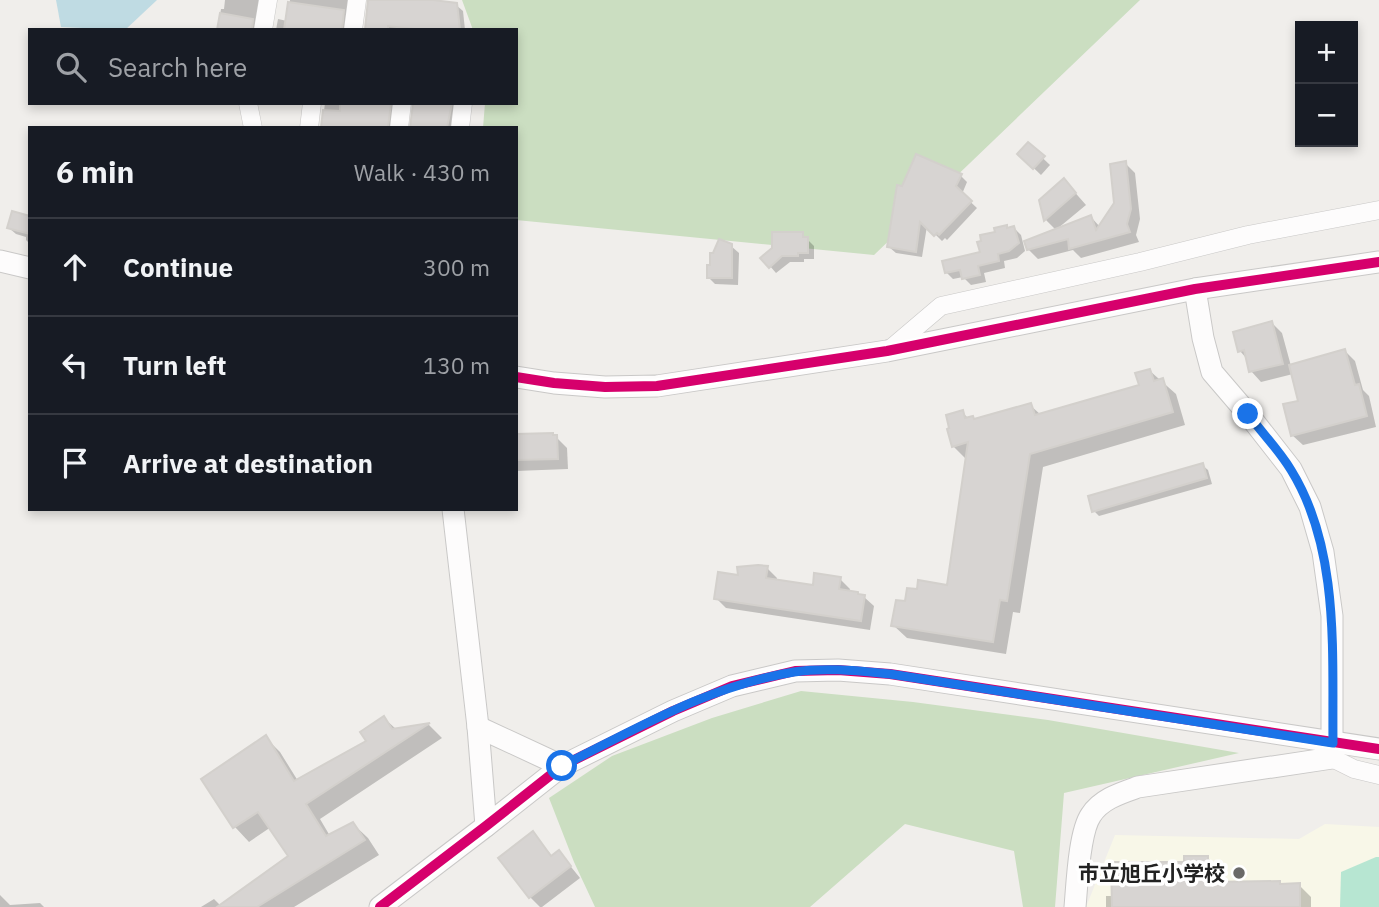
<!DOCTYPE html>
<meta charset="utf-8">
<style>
:root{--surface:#171b24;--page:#242831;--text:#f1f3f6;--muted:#9ea1a6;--line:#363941}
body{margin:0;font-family:"IBM Plex Sans","Noto Sans JP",sans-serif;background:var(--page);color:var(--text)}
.controls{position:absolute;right:21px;top:21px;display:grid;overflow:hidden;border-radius:0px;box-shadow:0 4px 10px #0003}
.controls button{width:63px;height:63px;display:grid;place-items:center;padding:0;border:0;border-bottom:2px solid var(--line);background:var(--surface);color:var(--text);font:35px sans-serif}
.stop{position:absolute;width:21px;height:21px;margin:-16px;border:5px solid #1a73e8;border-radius:50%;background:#fff}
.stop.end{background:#1a73e8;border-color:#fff;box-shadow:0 2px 7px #0008}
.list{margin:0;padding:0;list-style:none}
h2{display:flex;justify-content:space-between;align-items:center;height:91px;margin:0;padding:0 28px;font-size:30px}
h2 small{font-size:23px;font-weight:400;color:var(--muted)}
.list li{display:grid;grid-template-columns:46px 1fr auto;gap:21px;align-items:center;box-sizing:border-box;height:98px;padding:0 28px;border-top:2px solid var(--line)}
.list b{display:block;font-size:26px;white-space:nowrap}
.list em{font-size:23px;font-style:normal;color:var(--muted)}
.icon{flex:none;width:38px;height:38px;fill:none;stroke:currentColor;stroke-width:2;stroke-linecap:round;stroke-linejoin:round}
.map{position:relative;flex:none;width:1379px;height:907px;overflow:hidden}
.search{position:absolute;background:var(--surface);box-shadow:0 4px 10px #0003;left:28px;top:28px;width:490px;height:77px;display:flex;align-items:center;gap:18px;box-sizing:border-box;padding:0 24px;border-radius:0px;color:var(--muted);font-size:26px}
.panel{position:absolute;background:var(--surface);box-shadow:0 4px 10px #0003;left:28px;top:126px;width:490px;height:385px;border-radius:0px}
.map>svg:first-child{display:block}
</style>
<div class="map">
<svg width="1379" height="907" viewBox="0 0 1379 907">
<rect width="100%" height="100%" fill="#f0eeeb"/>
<polygon fill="#f8f7e8" points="1325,824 1379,827 1379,907 1086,907 1115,835 1299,839"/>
<g fill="#cbdec1">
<polygon points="462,0 1140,0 874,255 516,220 516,128 483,128 485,103 516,103 516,30 473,30"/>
<polygon points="801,691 913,702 1048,720 1239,753 1064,793 1055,907 1023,907 1014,851 905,824 810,907 595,907 574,862 549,798 612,756 712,718"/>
</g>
<polygon fill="#b7e6d2" points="1376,857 1379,857 1379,907 1340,907 1341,872"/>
<polygon fill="#bfdbe3" points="56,0 157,0 125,30 61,27"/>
<g fill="#0003">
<polygon points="225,0 263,0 258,30 218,30 220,15 221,9 224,9"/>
<polygon points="290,0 354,0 348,30 276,30 278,19 287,21"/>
<polygon points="370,0 428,0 456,5 463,11 465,30 366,30"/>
<polygon points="325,103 400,103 395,128 322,128"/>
<polygon points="414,103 455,103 454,128 412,128"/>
<polygon points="1028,144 1050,165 1041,175 1019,154"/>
<polygon points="1125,163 1135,173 1140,219 1136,235 1139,242 1081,258 1073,250 1038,259 1028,249 1056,230 1046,220 1041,201 1064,180 1086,205 1057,229 1091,217 1100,227 1116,203"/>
<polygon points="961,176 967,182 962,194 977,208 947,240 945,238 942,241 927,226 922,257 896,253 889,247"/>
<polygon points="30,218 30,244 26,240 26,237 16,234 9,228"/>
<polygon points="1006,227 1009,229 1014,228 1021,235 1025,251 1017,258 1004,261 1005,268 984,273 986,282 971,285 963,277 953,279 946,272 982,253 997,234"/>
<polygon points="802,234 814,246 814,259 804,259 804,262 790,262 776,273 763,258"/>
<polygon points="731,246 739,253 738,285 715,284 708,277 712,267"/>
<polygon points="1272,323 1282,333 1291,366 1345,351 1355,361 1363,390 1369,396 1376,427 1303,445 1292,435 1300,402 1293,374 1261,382 1251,371 1247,359 1240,351"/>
<polygon points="1150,371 1176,394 1185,425 1043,467 1020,613 1013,612 1006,654 907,638 893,625 906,603 919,591 948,587 967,460 953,446 962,412 969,419 976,421 1030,405 1041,415 1141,386"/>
<polygon points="516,436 556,437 567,448 568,469 516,471"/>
<polygon points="1202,465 1208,470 1212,484 1099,516 1094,511"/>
<polygon points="767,568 777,578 776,581 814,587 840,579 850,589 849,592 864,597 874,606 870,630 726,608 716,598 740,577"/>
<polygon points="384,718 397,730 429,725 442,738 320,819 330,836 353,824 368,838 379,855 294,907 201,907 214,899 221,906 291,857 271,827 249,842 235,827 204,780 266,738 280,752 298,781 368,741"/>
<polygon points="533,833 553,857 559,852 580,878 542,907 540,907 530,897 500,858"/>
<polygon points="1207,857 1219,869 1220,884 1279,883 1282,886 1299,885 1311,897 1311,907 1106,907 1106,896 1113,896 1186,863"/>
<polygon points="0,895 10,905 40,903 44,907 0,907"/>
</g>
<g fill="#d7d4d2" stroke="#d3d0cc" stroke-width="2">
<polygon points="368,0 433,0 457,3 460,30 423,30 388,26 388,30 365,30"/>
<polygon points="288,2 344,10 342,30 284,30"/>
<polygon points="220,13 253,19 252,30 217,30"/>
<polygon points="340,103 391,103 388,128 321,128 323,110 340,111"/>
<polygon points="413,103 452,103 447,128 410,128"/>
<polygon points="1028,142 1045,156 1033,169 1017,154"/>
<polygon points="916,154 962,174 956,186 972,201 939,235 937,233 934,236 920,222 916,252 887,247 897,185 902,186"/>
<polygon points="1126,161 1131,209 1127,224 1130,232 1069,249 1068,239 1027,250 1024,241 1091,215 1096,230 1114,203 1110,164"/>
<polygon points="1064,178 1076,193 1044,221 1039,200"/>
<polygon points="12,211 30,216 30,234 7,228"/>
<polygon points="1007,225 1007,228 1014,226 1019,243 1009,251 998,254 999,261 978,266 980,275 962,279 960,270 945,273 942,261 980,252 977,242 981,241 980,235 995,232 994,228"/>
<polygon points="772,232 803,232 803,237 808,237 808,253 798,253 798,256 782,256 769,268 760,258 772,248"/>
<polygon points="719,239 732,244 732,278 707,278 707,265 710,265 710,253 713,253"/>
<polygon points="1272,321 1283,364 1249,372 1244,350 1238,352 1233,332"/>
<polygon points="1345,349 1355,385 1359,384 1367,416 1291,436 1283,404 1298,401 1289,365"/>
<polygon points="1150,369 1154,381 1163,378 1173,412 1030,454 1007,601 1000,600 993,642 891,626 896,600 905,601 907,588 917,589 918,580 947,585 968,442 952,447 947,429 949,428 946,415 963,410 965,418 973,416 974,419 1031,403 1035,415 1139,385 1135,373"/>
<polygon points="553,433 553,435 557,435 558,459 516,460 516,434"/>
<polygon points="1203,463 1207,478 1092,512 1088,496"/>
<polygon points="758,565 768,566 766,578 813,585 814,573 841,577 839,589 858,592 858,594 865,595 861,621 714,599 718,572 738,575 737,567"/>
<polygon points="384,716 392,729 430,723 306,804 326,836 353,822 365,840 257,907 217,907 288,856 258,812 233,828 201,779 266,735 294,781 366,741 360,732"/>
<polygon points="533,831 551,856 559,850 571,866 529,898 498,858"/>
<polygon points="1184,856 1208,856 1208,882 1280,881 1280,884 1300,883 1300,907 1112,907 1111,862 1184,862"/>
</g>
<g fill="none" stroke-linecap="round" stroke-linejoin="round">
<g stroke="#c9c8c7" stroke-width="19">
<g id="minor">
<polyline points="263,30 268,0"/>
<polyline points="353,30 357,0"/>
<polyline points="248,103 253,128"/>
<polyline points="309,128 312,103"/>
<polyline points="399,128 402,103"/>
<polyline points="460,128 463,103"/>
<polyline points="888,351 941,306 1140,262 1248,235 1379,210"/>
<polyline points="1332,758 1354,769 1379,775"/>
</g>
</g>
<g stroke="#c9c8c7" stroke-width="23">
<g id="tertiary">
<polyline points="0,261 30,268"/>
<polyline points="516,377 554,383 605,387 657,386 887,351 1195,289 1379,262"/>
<polyline points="453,509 478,727 486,826"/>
<polyline points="478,727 562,766"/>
<polyline points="380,907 486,826 562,766 673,711 732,686 795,671 838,670 890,674 1379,749"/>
<path d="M1075,907C1077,885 1079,832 1091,815C1101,799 1121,793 1138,787L1332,758V616L1323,552L1310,507L1291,469L1248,414L1212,372L1203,338L1195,289"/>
</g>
</g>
<use href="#minor" stroke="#fdfcfc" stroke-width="18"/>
<use href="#tertiary" stroke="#fdfcfc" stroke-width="21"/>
<g stroke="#fff" stroke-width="15">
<g id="cycleway">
<polyline points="516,377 554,383 605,387 657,386 887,351 1195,289 1379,262"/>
<polyline points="380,907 486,826 562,766 673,711 732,686 795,671 838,670 890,674 1379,749"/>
</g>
</g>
<use href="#cycleway" stroke="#d6006c" stroke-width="10"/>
</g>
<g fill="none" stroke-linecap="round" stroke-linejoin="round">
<path stroke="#1a73e8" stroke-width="9" d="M562,766C636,729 710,685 794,672C826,667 859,671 890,674L1333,743C1332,653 1340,549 1291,470C1279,450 1262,433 1248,414"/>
</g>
<circle fill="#6a6968" stroke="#fff" stroke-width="2.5" cx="1239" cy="873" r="7"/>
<g text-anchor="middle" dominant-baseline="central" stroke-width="7" stroke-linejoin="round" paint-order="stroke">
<g font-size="21" font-weight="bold" fill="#222" stroke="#fff" text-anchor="end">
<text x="1225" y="873">市立旭丘小学校</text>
</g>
</g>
</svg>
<div class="controls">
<button>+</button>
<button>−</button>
</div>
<div class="stop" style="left:562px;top:766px"></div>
<div class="stop end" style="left:1248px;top:414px"></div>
<div class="search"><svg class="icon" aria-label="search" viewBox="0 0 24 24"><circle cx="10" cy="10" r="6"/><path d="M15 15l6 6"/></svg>Search here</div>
<section class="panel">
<h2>6 min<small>Walk · 430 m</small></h2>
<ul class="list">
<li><svg class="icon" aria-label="ahead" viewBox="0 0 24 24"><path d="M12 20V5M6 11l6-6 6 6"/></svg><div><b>Continue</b></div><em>300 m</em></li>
<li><svg class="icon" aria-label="left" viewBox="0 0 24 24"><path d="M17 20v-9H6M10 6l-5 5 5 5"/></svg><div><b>Turn left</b></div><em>130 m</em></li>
<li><svg class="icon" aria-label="arrive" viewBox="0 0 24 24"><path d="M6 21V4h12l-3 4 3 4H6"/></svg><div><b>Arrive at destination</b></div></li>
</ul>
</section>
</div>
